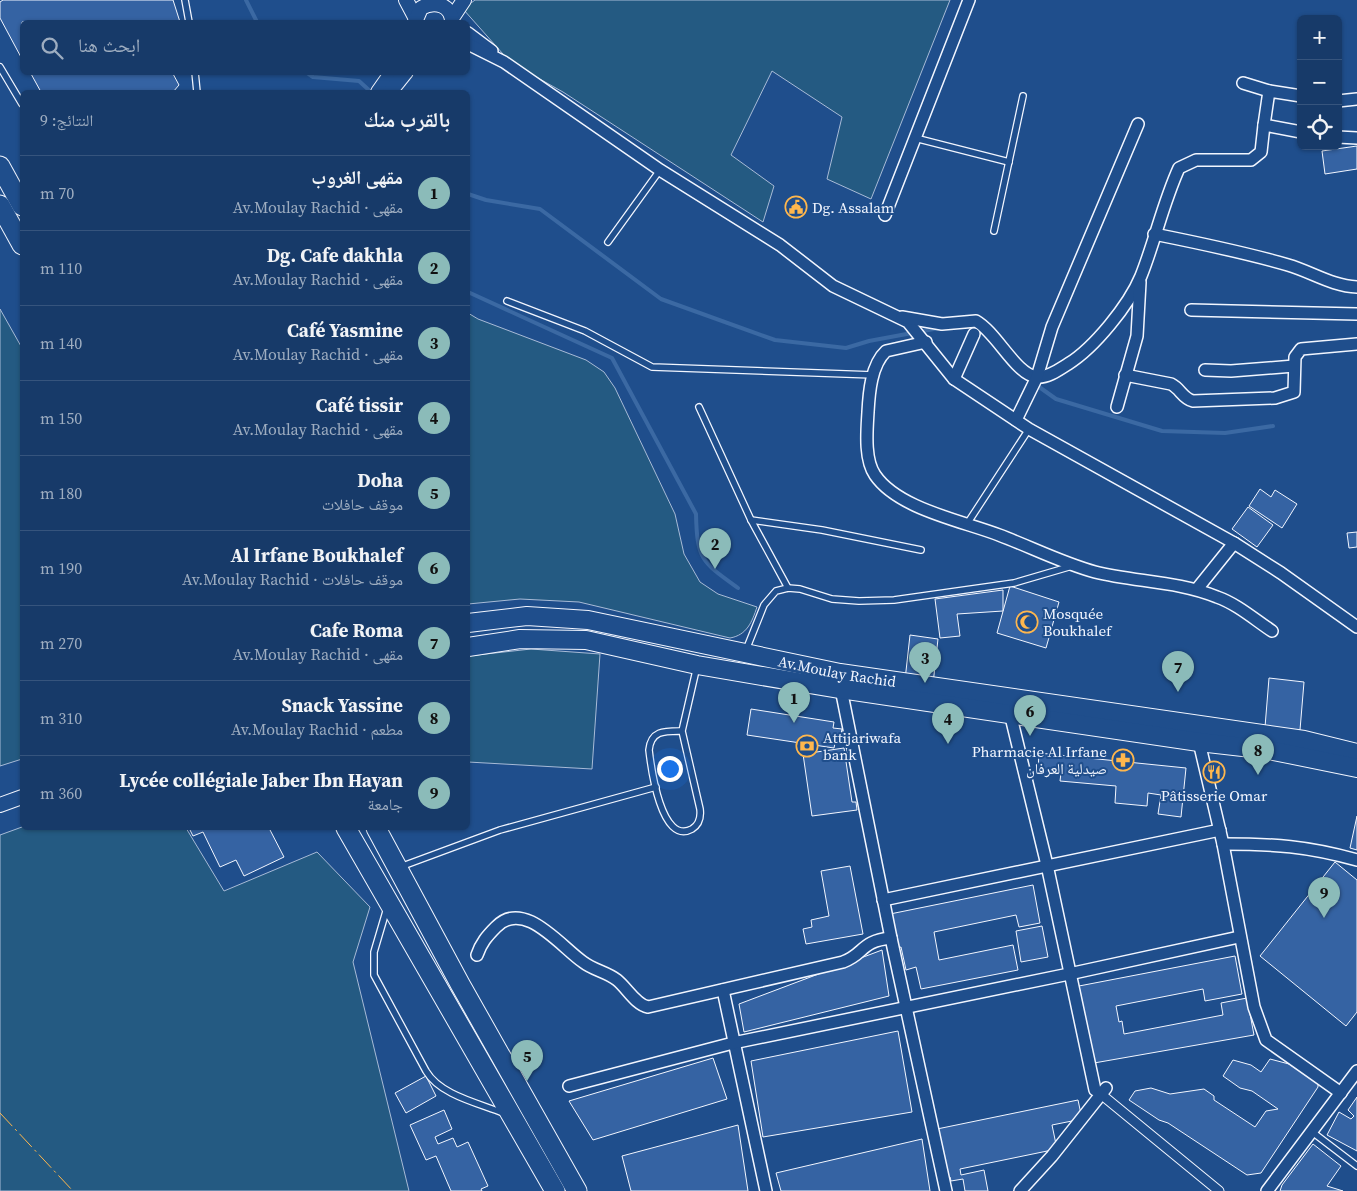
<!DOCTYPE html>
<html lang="ar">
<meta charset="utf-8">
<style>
:root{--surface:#173a69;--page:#244571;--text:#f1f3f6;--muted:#9eadc0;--line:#36547d;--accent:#8bbbb9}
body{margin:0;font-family:"Source Serif 4","Noto Naskh Arabic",serif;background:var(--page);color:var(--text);direction:rtl}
.controls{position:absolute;right:15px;top:15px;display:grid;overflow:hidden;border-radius:8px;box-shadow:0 1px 4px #0004}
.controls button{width:45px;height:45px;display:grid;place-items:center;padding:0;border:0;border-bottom:1px solid var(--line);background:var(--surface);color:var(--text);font:25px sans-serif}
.you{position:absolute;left:669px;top:768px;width:18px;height:18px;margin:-12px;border:4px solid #fff;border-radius:50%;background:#1a73e8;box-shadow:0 0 0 8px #1a73e833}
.badge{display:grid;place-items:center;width:32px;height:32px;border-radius:50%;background:var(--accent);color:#111;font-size:16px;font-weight:700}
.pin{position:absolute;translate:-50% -41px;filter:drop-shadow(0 1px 2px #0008)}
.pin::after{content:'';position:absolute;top:26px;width:18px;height:15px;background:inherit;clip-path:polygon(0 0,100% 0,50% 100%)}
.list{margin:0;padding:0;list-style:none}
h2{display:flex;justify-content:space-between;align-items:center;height:65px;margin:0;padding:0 20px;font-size:21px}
h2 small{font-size:16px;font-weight:400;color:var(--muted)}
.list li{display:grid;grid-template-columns:32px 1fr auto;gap:15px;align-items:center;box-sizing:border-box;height:75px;padding:0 20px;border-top:1px solid var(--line)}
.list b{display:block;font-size:19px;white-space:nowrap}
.list p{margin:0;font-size:16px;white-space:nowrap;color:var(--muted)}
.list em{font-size:16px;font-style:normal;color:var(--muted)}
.icon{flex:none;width:28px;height:28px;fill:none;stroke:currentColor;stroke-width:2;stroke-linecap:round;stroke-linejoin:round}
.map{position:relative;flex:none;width:1357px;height:1191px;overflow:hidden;direction:ltr}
.search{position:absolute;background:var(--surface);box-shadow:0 1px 4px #0004;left:20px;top:20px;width:450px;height:55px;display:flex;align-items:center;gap:12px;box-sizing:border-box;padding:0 18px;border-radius:8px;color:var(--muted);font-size:19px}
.panel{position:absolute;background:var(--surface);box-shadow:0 1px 4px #0004;left:20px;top:90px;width:450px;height:740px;border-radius:8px;direction:rtl}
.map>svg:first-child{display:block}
</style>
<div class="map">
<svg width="1357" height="1191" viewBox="0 0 1357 1191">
<rect width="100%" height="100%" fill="#1f4e8c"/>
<g fill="#245a82" stroke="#a8bbd7">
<polygon points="475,0 950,0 871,199 827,179 842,117 772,71 731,155 774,186 763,222 563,92 511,63 463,9"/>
<polygon points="0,309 22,348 22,759 0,766"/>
<path d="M468,313L478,319L586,360L604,372L615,388L675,514L684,554L700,582L718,594L757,607C752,622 747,635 730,638L579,602L520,599L468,604Z"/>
<polygon points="531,649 600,654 592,769 468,762 468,656"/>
<polygon points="22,827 186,828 224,891 317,852 370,907 353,962 409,1191 0,1191 0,835"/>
</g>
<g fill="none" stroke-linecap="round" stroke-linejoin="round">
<g stroke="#3b69a3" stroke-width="4">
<polyline points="246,0 257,22"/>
<polyline points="306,72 313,77 359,81 371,92"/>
<polyline points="468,194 486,200 540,209 661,299 775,340 846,348 869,341 939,328"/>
<path d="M468,292L612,358L696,514C697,560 702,562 738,588"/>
<polyline points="1035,384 1056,399 1162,431 1225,433 1273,426"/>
</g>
</g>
<g fill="#3563a3" stroke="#f2f6ff">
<polygon points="3,0 173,0 180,22 22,22 22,59 0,18 0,2"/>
<polygon points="30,72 172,72 179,85 173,92 41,92"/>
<polygon points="1357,146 1357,169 1325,174 1322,151"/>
<polygon points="1260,489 1271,497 1275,490 1297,504 1282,528 1249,506"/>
<polygon points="1248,507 1273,525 1257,547 1232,529"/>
<polygon points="1357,532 1357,547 1349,548 1347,533"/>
<polygon points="1010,586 1059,602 1046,648 997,633"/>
<polygon points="1003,590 1003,611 957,614 960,636 940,638 935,599"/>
<polygon points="910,635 938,639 933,684 905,680"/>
<polygon points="1269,678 1304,682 1300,730 1265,727"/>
<polygon points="751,709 834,722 833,728 842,729 840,739 836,739 834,748 747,735"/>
<polygon points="844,748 852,802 856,802 857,810 812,816 803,754"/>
<polygon points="1039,753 1186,768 1181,817 1158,814 1161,795 1148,793 1147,806 1115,803 1116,786 1060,781 1061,773 1038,770"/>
<polygon points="1357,816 1357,850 1350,848"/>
<polygon points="189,828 269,828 284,857 244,876 236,860 220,867 203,832 193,836"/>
<polygon points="1335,862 1357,880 1357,1012 1346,1026 1260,956"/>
<polygon points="850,866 863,934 806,944 803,929 812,927 811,920 829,916 821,871"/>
<polygon points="1033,885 1040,923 1019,927 1016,915 934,932 939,960 1013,945 1018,970 921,989 916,967 906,970 901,947 897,948 890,914"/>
<polygon points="1042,926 1048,957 1021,962 1016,931"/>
<polygon points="882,950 889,996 744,1032 739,1004"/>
<polygon points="1235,956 1242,994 1205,1001 1203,989 1116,1006 1119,1022 1122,1021 1124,1034 1223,1015 1221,1003 1247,998 1254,1035 1094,1063 1079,986"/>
<polygon points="898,1031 912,1112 763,1137 751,1061"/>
<polygon points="713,1058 727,1099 593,1140 569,1101"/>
<polygon points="1270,1059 1289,1064 1318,1083 1318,1087 1261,1173 1247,1175 1168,1123 1159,1120 1129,1100 1135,1091 1151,1088 1170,1094 1204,1089 1214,1096 1214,1100 1255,1127 1266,1111 1278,1109 1252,1091 1240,1088 1223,1076 1233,1060 1251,1065 1261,1072"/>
<polygon points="426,1076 436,1096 406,1113 395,1093"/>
<polygon points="1357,1097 1357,1151 1327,1135 1339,1112 1351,1119 1354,1116 1348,1110"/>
<polygon points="1078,1100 1082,1119 1052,1125 1057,1149 960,1169 961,1175 984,1170 988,1191 965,1191 963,1179 951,1181 950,1177 947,1178 937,1129"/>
<polygon points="444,1110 452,1129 435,1137 438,1144 453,1138 457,1147 468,1142 488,1186 481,1189 482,1191 451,1191 436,1156 426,1160 410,1125"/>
<polygon points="738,1125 748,1191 631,1191 622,1156"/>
<polygon points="922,1139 930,1191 781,1191 776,1173"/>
<polygon points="1313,1144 1341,1166 1327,1186 1343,1191 1280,1191 1282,1185"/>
</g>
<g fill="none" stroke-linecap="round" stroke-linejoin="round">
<g stroke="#f2f6ff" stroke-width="8">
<g id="service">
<polyline points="185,0 189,22"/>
<polyline points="0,67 22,104"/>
<polyline points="195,72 197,92"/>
<polyline points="915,138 1009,162"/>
<polyline points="994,231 1023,96"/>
<polyline points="608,242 660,170"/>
<polyline points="507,301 585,331 652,367 874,375"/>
<polyline points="699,407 751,520 788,588"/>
<polyline points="751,520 822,530 921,550"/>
<polyline points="967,524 1029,429"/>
<polyline points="746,650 764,605 776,591 788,588 800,589 832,599 859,601 894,600 1014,583 1072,566"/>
<path d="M682,731C665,731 651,730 649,750C651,767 661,846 692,829C700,824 701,817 700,809L682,731L697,666"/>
<polyline points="400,867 500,830 656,787"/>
<path d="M387,908L374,952V975L426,1071C440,1095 478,1103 503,1113"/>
<polyline points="1311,1131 1357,1166"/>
</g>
</g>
<g stroke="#f2f6ff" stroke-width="11">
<polyline id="pedestrian" points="1102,1095 1219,1191"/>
</g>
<g stroke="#f2f6ff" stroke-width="14">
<g id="minor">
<polyline points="468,33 492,51"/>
<polyline points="468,44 504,62 660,170 780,245 833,286 908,322 954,379 1029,429 1234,543 1281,573 1357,627"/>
<polyline points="1243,83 1269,91"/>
<polyline points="1338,101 1357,99"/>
<polyline points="1264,125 1269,91 1301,96"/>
<polyline points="1338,137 1357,138"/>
<polyline points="885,215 969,0"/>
<path d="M1154,234C1199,243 1244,252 1288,265C1312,272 1332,286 1357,287"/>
<polyline points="1191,310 1357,314"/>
<path d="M902,317L942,324L976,321C997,333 1016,375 1037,377C1048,378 1060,369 1068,364C1094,348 1129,305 1141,276C1155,241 1163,203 1179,168L1196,160H1251L1261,152L1264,125L1301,132"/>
<path d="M926,342L886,351C871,365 869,393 868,412C867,430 864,459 875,475C898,509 963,521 999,535C1031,547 1062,563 1095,572C1135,582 1178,581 1217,597C1237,604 1254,619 1272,631"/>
<polyline points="1205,370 1231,371 1294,366"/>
<path d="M1125,375L1171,384C1181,389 1182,398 1193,401L1275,398L1294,392L1295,357L1301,349L1357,344"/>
<polyline points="954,379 974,334"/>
<polyline points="1117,407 1137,336 1140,282"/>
<polyline points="1016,420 1037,377 1052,327 1138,124"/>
<polyline points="1197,589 1234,543"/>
<polyline points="840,684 891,938 946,1191"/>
<polyline points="1010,713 1047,865 1095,1090"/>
<polyline points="1199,742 1223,844 1254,1007 1266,1040 1341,1093"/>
<path d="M1223,844C1274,844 1307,846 1357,860"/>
<polyline points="883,900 1220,830"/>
<path d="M477,955C481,943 487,936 496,927C524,898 561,947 583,962C593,970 607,972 617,980C627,988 636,1005 648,1007L843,962C865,954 860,941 891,938"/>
<polyline points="723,990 766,1191"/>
<polyline points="569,1086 733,1043 1069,974 1239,937"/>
<polyline points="1020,1191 1052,1156 1106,1088"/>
<polyline points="1267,1191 1357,1071"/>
</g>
</g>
<g stroke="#f2f6ff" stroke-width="16">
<g id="tertiary">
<polyline points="406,0 415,17"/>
<polyline points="452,18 464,0"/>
<path d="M415,22L421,8C435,0 452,5 452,22"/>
<polyline points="378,92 392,72"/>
<polyline points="390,92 406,72"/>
<polyline points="0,805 22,797"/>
</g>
</g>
<g stroke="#f2f6ff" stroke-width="20">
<g id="primary">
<path id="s1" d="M468,623L527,616L588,620L840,673L1304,740L1357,753"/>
<polyline points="468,647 520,639 586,640 697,665 839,689 1199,742 1269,750 1357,768"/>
</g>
</g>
<g stroke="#f2f6ff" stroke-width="21">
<g id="trunk">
<polyline points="0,166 22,206"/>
<polyline points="0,205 22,245"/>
<polyline points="346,828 555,1191"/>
<polyline points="376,828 460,984 577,1191"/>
</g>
</g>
<use href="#service" stroke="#1f4e8c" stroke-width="5.5"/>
<use href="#pedestrian" stroke="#1f4e8c" stroke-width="9"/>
<use href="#minor" stroke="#1f4e8c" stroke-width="11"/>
<use href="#tertiary" stroke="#1f4e8c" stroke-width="14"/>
<use href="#primary" stroke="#1f4e8c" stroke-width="18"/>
<use href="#trunk" stroke="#1f4e8c" stroke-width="19"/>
<polyline stroke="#ffb74d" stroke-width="1" stroke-dasharray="18 4 2.5 4" stroke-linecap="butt" points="0,1113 73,1191"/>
</g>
<defs>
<g id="civic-ring" transform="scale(1.125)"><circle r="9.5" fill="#1f4e8c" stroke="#ffb74d" stroke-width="1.5"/><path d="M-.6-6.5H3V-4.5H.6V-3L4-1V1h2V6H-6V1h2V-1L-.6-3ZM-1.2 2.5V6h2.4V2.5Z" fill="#ffb74d"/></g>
<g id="mosque-ring" transform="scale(1.125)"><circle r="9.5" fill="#1f4e8c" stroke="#ffb74d" stroke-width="1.5"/><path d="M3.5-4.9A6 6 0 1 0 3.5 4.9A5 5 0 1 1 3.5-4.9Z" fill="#ffb74d"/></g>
<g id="bank-ring" transform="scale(1.125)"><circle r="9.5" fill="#1f4e8c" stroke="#ffb74d" stroke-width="1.5"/><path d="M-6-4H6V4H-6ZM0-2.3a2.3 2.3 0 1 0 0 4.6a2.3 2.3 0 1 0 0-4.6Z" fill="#ffb74d"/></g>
<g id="pharmacy-ring" transform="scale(1.125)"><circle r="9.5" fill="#1f4e8c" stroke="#ffb74d" stroke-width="1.5"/><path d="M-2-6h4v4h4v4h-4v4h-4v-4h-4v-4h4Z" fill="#ffb74d"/></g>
<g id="restaurant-ring" transform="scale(1.125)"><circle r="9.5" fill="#1f4e8c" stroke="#ffb74d" stroke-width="1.5"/><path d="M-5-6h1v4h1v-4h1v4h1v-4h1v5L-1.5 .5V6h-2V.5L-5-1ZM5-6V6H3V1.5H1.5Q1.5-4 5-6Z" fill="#ffb74d"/></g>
</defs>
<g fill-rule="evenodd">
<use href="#civic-ring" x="796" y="207"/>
<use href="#mosque-ring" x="1027" y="622"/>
<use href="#bank-ring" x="807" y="746"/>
<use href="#pharmacy-ring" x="1123" y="760"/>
<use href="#restaurant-ring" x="1214" y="772"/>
</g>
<g text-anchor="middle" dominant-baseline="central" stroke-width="4" stroke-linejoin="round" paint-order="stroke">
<g font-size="15" fill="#f2f6ff" stroke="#1f4e8c" text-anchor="start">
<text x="812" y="207">Dg. Assalam</text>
<text x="1043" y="613">Mosquée<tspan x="1043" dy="17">Boukhalef</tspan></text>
<text x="823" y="737">Attijariwafa<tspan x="823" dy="17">bank</tspan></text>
<text x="1107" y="751" text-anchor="end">Pharmacie Al Irfane<tspan x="1107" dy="17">صيدلية العرفان</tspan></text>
<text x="1214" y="795" text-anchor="middle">Pâtisserie Omar</text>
</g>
<g font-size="15" fill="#f2f6ff" stroke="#1f4e8c">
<text stroke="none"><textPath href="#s1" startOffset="375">Av.Moulay Rachid</textPath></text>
</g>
</g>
</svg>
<div class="controls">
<button>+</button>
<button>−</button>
<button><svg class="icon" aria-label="locate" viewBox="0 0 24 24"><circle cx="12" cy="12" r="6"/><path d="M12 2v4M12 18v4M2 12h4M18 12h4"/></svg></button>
</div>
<div class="you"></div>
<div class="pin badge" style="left:794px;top:723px">1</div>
<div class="pin badge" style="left:715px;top:569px">2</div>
<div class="pin badge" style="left:925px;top:683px">3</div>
<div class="pin badge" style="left:948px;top:744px">4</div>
<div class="pin badge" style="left:527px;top:1081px">5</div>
<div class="pin badge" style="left:1030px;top:736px">6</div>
<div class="pin badge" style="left:1178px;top:692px">7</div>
<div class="pin badge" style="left:1258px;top:775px">8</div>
<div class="pin badge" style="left:1324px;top:918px">9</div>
<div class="search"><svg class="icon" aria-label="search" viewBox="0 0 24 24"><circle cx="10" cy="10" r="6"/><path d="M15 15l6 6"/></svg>ابحث هنا</div>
<section class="panel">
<h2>بالقرب منك<small>النتائج: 9</small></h2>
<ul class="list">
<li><span class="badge">1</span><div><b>مقهى الغروب</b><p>مقهى · Av.Moulay Rachid</p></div><em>70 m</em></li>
<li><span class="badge">2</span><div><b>Dg. Cafe dakhla</b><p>مقهى · Av.Moulay Rachid</p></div><em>110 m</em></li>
<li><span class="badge">3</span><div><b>Café Yasmine</b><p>مقهى · Av.Moulay Rachid</p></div><em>140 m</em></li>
<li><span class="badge">4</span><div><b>Café tissir</b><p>مقهى · Av.Moulay Rachid</p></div><em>150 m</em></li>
<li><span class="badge">5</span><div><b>Doha</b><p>موقف حافلات</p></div><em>180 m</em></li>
<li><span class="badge">6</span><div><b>Al Irfane Boukhalef</b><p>موقف حافلات · Av.Moulay Rachid</p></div><em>190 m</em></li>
<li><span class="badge">7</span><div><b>Cafe Roma</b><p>مقهى · Av.Moulay Rachid</p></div><em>270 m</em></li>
<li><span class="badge">8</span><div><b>Snack Yassine</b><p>مطعم · Av.Moulay Rachid</p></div><em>310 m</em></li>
<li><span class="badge">9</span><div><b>Lycée collégiale Jaber Ibn Hayan</b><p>جامعة</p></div><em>360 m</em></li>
</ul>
</section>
</div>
